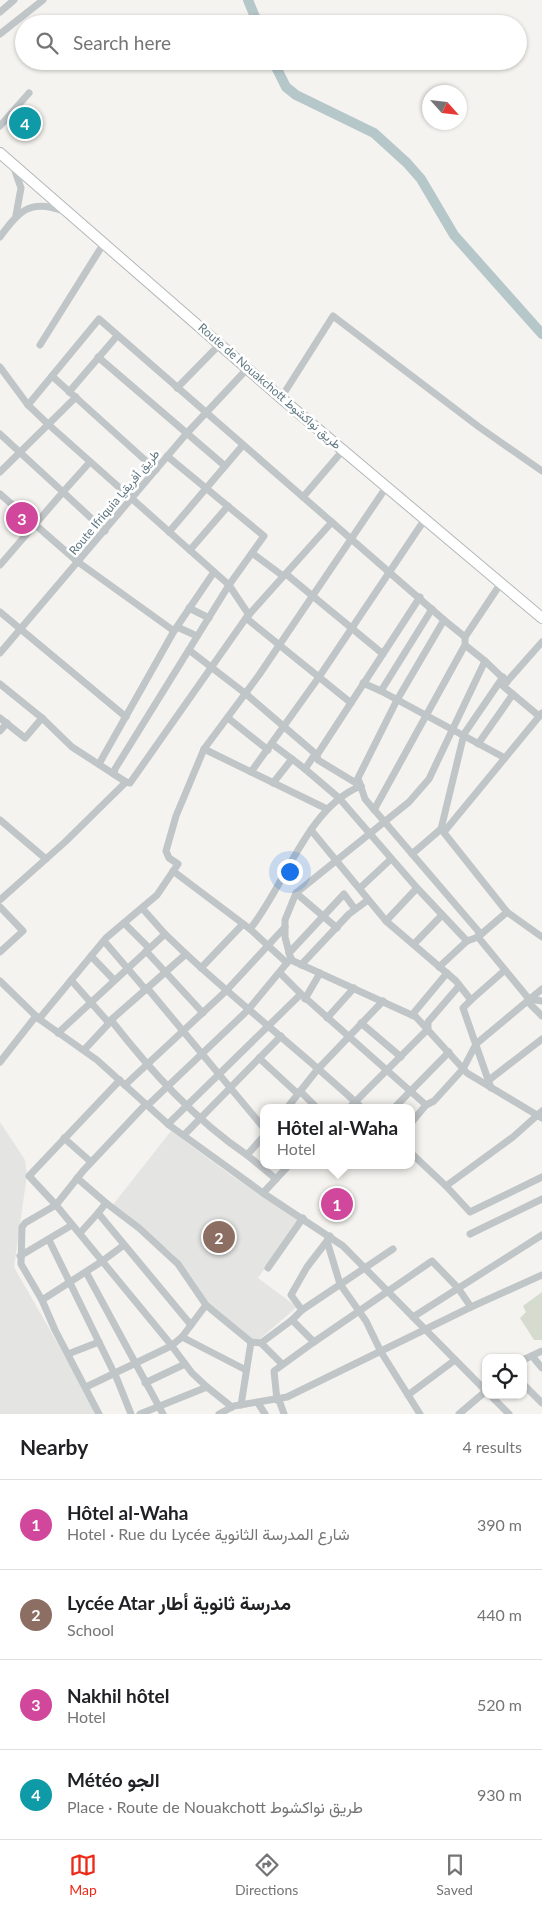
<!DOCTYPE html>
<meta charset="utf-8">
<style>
:root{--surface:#fff;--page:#f6f6f6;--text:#202124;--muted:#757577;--line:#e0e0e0;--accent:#eb2a18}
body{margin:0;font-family:Lato,Vazirmatn,sans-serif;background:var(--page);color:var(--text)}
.controls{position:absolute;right:15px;bottom:15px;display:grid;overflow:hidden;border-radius:10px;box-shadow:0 1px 4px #0004}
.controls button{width:45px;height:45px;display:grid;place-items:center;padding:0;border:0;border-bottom:1px solid var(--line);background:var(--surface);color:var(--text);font:25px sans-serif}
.compass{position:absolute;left:422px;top:85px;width:45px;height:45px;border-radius:50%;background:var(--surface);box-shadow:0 1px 4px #0004;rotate:117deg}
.you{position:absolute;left:289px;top:871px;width:18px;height:18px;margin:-12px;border:4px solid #fff;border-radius:50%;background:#1a73e8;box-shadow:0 0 0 8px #1a73e833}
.badge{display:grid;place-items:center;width:32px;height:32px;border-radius:50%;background:var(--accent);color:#fff;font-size:16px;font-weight:700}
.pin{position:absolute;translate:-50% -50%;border:2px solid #fff;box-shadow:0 1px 5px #0006}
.popup{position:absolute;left:260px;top:1104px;width:155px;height:65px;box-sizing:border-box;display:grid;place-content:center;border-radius:10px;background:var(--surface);filter:drop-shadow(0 1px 4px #0005);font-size:16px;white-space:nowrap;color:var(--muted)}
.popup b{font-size:19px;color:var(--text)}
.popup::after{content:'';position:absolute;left:50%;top:100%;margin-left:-10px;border:10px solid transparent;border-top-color:var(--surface)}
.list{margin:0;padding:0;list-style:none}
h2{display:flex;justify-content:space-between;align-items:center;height:65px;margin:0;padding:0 20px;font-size:21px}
h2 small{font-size:16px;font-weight:400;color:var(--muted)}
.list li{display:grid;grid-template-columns:32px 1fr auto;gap:15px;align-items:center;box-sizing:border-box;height:90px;padding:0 20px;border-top:1px solid var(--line)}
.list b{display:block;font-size:19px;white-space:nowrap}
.list p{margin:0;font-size:16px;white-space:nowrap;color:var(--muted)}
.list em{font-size:16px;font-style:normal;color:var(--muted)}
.icon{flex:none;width:28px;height:28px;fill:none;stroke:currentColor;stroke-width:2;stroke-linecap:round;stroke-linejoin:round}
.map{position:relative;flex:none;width:542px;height:1414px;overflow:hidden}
.search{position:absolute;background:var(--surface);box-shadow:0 1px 4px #0004;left:15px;right:15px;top:15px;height:55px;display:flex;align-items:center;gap:12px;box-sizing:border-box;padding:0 18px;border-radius:28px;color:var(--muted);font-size:19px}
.sheet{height:425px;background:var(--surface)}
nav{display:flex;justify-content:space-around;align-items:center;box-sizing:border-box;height:70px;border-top:1px solid var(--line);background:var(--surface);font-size:14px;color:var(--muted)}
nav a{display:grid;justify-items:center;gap:2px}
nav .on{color:var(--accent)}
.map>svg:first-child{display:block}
</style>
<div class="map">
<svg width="542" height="1414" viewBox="0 0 542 1414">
<rect width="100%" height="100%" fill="#f4f3ef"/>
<g fill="#e4e5e3">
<polygon points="0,1122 25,1160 27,1175 14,1267 98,1414 0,1414"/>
<polygon points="171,1131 228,1173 299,1221 258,1278 297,1307 256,1342 206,1300 190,1275 172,1253 112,1206"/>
</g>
<polygon fill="#d6dbd0" points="542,1292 542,1340 534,1340 520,1318 526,1312 523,1306"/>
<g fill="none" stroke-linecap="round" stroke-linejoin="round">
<g stroke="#b6c7c9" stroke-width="10">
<polyline points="248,0 258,24"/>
<polyline points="273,61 286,87 296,95 374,133 407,163 421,179 454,235 542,334"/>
</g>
<g stroke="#b3b7b9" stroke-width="12">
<polyline id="highway" points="0,153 281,398 542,618"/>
</g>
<g stroke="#c0c5c7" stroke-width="7">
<polyline points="0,12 14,0"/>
<polyline points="0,34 43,0"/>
<polyline points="0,126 29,93"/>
<polyline points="14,168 21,188 16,215"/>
<path d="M0,237C18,212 30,198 63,211"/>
<polyline points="40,345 104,243"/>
<polyline points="98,357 225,466"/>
<polyline points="0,367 28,405 49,425 229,585 249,615"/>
<polyline points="52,376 156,470"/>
<polyline points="177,388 220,344"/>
<polyline points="69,392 117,336"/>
<polyline points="281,398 333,316 479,427 542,471"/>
<polyline points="28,405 99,319 444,620 397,700 358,778 365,799 479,932 478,937 529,999 542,1001"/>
<polyline points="0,434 63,492 0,565"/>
<polyline points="89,463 63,492 105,531"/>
<polyline points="0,472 76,397"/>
<polyline points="0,494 78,562 174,631 99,764"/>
<polyline points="303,497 344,449"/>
<polyline points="169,532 243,445"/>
<polyline points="190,550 228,506"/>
<polyline points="252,553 283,576"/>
<polyline points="286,574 383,654"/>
<polyline points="189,608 209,618"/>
<polyline points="432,609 381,691 505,758"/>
<polyline points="0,612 126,717"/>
<polyline points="246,618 351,703"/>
<polyline points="444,620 465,637 465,642"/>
<polyline points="177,627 197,636"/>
<polyline points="174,631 214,572"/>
<polyline points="465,637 501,583"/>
<polyline points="189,650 246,694 317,755 420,597"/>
<polyline points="0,653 187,433 247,369"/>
<polyline points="507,682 485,661 429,779 409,802 296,893 285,920 285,937 291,960 416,1017 467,1073 542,1118"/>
<polyline points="363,683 381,691"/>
<polyline points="0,684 42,718 72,747 126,782"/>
<polyline points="539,716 503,686 542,642"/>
<polyline points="0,718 25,738 42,718"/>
<polyline points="228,718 268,750"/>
<polyline points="0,731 7,723"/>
<polyline points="272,744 292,759"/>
<polyline points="478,744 513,694"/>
<polyline points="204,749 327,809"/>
<polyline points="315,754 305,769 339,798 417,888 467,941"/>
<polyline points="317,755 318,760 361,786"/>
<polyline points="251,772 319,677 425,519"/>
<polyline points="114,774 115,769 229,585 264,536 167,456"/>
<polyline points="273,783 292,759 305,769"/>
<polyline points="374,810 465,645 485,661"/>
<polyline points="0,820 46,859"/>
<polyline points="311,830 386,921 456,981 471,1000 463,1008 491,1088"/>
<polyline points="444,832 542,713"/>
<polyline points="412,854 441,829"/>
<polyline points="173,871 250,929 287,963"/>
<polyline points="360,888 391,859"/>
<polyline points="296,893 337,928"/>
<polyline points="0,900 65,842 126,782 130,783 246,618 332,522"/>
<polyline points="0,907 23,931 0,952"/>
<path d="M142,908L165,934L186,954L111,1020C150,1070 194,1119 247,1155"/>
<polyline points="507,912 542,937"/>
<polyline points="386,921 417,888"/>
<polyline points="124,923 149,948"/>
<path d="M250,929C285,886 307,807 361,786"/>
<polyline points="104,941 146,990"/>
<polyline points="414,944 442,915"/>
<polyline points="146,951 203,1013"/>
<polyline points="289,953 344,894 355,909"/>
<path d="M186,954C243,1007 305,1055 362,1108"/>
<polyline points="91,956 114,980"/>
<polyline points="301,965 349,914 368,900"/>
<polyline points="439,967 467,941 478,937 507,912 441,829 464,734 503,677"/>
<polyline points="201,968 243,924"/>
<polyline points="280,973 301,994"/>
<polyline points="71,980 109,1023"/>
<polyline points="0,981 39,1019 97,1060 169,1125 263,1193 343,1246 486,1391"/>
<polyline points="148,989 263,1127"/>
<polyline points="305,999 320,973"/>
<polyline points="471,1000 505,970"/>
<polyline points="527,1001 542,1016"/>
<polyline points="412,1015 447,973"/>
<polyline points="327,1018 354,988"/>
<polyline points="39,1019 106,938 157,895 178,864 169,858 166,851 176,816 204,749 259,675 387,486"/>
<polyline points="361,1023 401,1057"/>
<polyline points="58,1033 165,934"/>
<polyline points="84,1050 111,1021"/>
<polyline points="259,1058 298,1094"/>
<polyline points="0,1062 36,1016"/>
<polyline points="489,1080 542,1039"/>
<polyline points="125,1085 226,991 285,927"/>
<polyline points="300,1091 317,1108"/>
<polyline points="146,1104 83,1171 56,1205 168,1341 192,1373 207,1387"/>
<polyline points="148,1105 248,1010 291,958"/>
<polyline points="287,1108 317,1070 383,1001"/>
<polyline points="349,1108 428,1029 428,1022 459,986"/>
<polyline points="394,1108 449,1052"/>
<polyline points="411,1123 426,1105"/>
<polyline points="168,1124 301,994 426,1105 434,1101 463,1069 476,1044 542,989"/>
<polyline points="184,1135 281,1036"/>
<polyline points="263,1137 247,1155 276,1179"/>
<polyline points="64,1138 91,1162"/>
<polyline points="411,1153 446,1186 513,1137 542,1111"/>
<polyline points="77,1178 106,1203"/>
<polyline points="446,1186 470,1212 542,1177"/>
<polyline points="263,1193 289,1165"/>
<polyline points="80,1233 98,1213"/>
<polyline points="470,1234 542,1199"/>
<polyline points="330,1236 327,1241 340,1284 366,1321 381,1352 420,1414"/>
<polyline points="49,1240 117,1379 131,1414"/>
<polyline points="20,1256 72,1225"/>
<polyline points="268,1268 303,1218"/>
<polyline points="86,1272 163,1414"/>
<polyline points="42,1300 21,1264 22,1227 25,1223 56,1205 29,1176 120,1080"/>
<polyline points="302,1310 393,1249"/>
<polyline points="413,1317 542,1235"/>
<polyline points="292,1320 302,1310 291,1295 307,1267 327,1241"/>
<polyline points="191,1325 98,1213 106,1203 139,1228 178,1264 206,1305 251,1342"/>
<polyline points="182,1337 246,1370"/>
<polyline points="314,1342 432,1261 458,1288 471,1307"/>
<polyline points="68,1354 99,1342"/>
<polyline points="532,1356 542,1368"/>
<polyline points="523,1360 542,1351"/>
<polyline points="145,1383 185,1364"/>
<polyline points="523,1384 542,1403"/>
<polyline points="86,1387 171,1346 182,1337 206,1305"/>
<polyline points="408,1395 455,1360"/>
<polyline points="490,1395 509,1414"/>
<polyline points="277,1400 274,1371 314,1342 292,1320 261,1343 282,1364"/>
<polyline points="279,1400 284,1414"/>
<polyline points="258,1403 265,1414"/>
<polyline points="241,1405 251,1342 261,1343"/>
<polyline points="99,1414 55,1330 42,1300 101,1262 124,1245"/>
<polyline points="140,1414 207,1387 232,1407"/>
<polyline points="219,1414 234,1406 287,1397 471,1307 542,1275"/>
<polyline points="459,1414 486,1391"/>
</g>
<use href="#highway" stroke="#fff" stroke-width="10"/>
</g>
<g text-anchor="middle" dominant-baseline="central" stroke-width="5" stroke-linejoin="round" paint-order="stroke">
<g font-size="12" fill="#617882" stroke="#fff">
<text transform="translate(270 386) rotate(41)">Route de Nouakchott طريق نواكشوط</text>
<text transform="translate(114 502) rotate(-50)">Route Ifriquia طريق أفريقيا</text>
</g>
</g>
</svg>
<div class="controls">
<button><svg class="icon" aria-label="locate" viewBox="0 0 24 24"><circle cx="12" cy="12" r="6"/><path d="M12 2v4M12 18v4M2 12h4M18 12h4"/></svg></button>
</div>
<svg class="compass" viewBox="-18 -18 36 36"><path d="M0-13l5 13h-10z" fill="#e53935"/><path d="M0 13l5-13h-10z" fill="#757577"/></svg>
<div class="you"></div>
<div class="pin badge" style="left:337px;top:1204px;background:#d1479c">1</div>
<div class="popup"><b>Hôtel al-Waha</b>Hotel</div>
<div class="pin badge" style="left:219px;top:1237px;background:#8d6e63">2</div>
<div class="pin badge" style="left:22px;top:518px;background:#d1479c">3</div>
<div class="pin badge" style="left:25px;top:123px;background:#0f9aa8">4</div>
<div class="search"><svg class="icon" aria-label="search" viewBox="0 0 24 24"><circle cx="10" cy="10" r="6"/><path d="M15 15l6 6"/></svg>Search here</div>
</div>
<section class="sheet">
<h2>Nearby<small>4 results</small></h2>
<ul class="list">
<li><span class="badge" style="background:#d1479c">1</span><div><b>Hôtel al-Waha</b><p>Hotel · Rue du Lycée شارع المدرسة الثانوية</p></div><em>390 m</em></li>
<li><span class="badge" style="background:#8d6e63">2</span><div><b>Lycée Atar مدرسة ثانوية أطار</b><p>School</p></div><em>440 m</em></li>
<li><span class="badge" style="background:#d1479c">3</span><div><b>Nakhil hôtel</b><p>Hotel</p></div><em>520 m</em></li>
<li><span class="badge" style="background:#0f9aa8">4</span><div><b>Météo الجو</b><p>Place · Route de Nouakchott طريق نواكشوط</p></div><em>930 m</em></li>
</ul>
</section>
<nav>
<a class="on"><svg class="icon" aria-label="map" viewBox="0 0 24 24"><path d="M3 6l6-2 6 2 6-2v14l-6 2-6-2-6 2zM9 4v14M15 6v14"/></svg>Map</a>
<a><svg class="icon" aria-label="directions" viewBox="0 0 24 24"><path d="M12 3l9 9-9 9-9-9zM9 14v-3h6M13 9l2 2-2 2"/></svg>Directions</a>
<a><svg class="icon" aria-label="saved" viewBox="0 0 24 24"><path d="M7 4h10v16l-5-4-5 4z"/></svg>Saved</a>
</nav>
